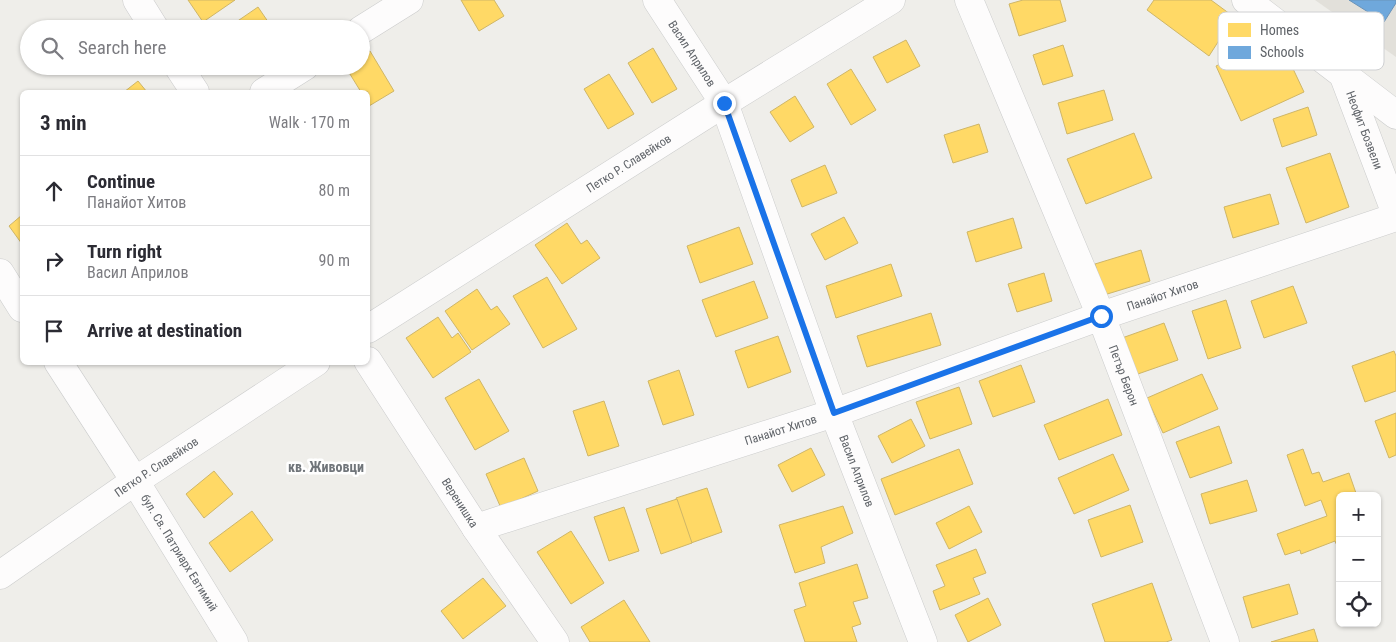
<!DOCTYPE html>
<meta charset="utf-8">
<style>
:root{--surface:#fff;--page:#f7f7f7;--text:#2b2b33;--muted:#7c7c81;--line:#e1e1e2}
body{margin:0;font-family:"Roboto Condensed",sans-serif;background:var(--page);color:var(--text)}
.controls{position:absolute;right:15px;bottom:15px;display:grid;overflow:hidden;border-radius:8px;box-shadow:0 1px 4px #0004}
.controls button{width:45px;height:45px;display:grid;place-items:center;padding:0;border:0;border-bottom:1px solid var(--line);background:var(--surface);color:var(--text);font:25px sans-serif}
.stop{position:absolute;width:15px;height:15px;margin:-11px;border:4px solid #1a73e8;border-radius:50%;background:#fff}
.stop.end{background:#1a73e8;border-color:#fff;box-shadow:0 1px 5px #0008}
.list{margin:0;padding:0;list-style:none}
h2{display:flex;justify-content:space-between;align-items:center;height:65px;margin:0;padding:0 20px;font-size:21px}
h2 small{font-size:16px;font-weight:400;color:var(--muted)}
.list li{display:grid;grid-template-columns:32px 1fr auto;gap:15px;align-items:center;box-sizing:border-box;height:70px;padding:0 20px;border-top:1px solid var(--line)}
.list b{display:block;font-size:19px;white-space:nowrap}
.list p{margin:0;font-size:16px;white-space:nowrap;color:var(--muted)}
.list em{font-size:16px;font-style:normal;color:var(--muted)}
.icon{flex:none;width:28px;height:28px;fill:none;stroke:currentColor;stroke-width:2;stroke-linecap:round;stroke-linejoin:round}
.map{position:relative;flex:none;width:1396px;height:642px;overflow:hidden}
.search{position:absolute;background:var(--surface);box-shadow:0 1px 4px #0004;left:20px;top:20px;width:350px;height:55px;display:flex;align-items:center;gap:12px;box-sizing:border-box;padding:0 18px;border-radius:28px;color:var(--muted);font-size:19px}
.panel{position:absolute;background:var(--surface);box-shadow:0 1px 4px #0004;left:20px;top:90px;width:350px;height:275px;border-radius:8px}
.map>svg:first-child{display:block}
</style>
<div class="map">
<svg width="1396" height="642" viewBox="0 0 1396 642">
<rect width="100%" height="100%" fill="#efeeea"/>
<polygon fill="#e2e0da" points="1315,0 1396,0 1396,57"/>
<g fill="#ffd966" stroke="#cfb667">
<polygon points="188,0 235,0 203,22"/>
<polygon points="461,0 494,0 504,16 479,31"/>
<polygon points="1023,0 1060,0 1066,21 1019,36 1009,4"/>
<polygon points="1154,0 1211,0 1234,17 1209,56 1147,10"/>
<polygon points="258,7 273,29 226,29"/>
<polygon points="1278,37 1304,92 1241,121 1216,66"/>
<polygon points="906,40 920,66 887,83 873,57"/>
<polygon points="1063,45 1073,76 1043,85 1033,55"/>
<polygon points="653,48 677,89 652,103 628,63"/>
<polygon points="370,51 394,91 369,106 368,103 368,92 361,92 345,66 361,66 361,56"/>
<polygon points="851,69 876,110 851,125 827,84"/>
<polygon points="609,74 634,114 608,129 584,89"/>
<polygon points="138,81 147,92 124,92"/>
<polygon points="1104,90 1113,120 1067,134 1058,103"/>
<polygon points="795,96 814,127 790,142 770,112"/>
<polygon points="1308,107 1317,135 1282,147 1273,119"/>
<polygon points="979,124 988,152 953,163 944,135"/>
<polygon points="1134,133 1152,178 1086,204 1067,159"/>
<polygon points="1330,153 1349,207 1306,223 1286,168"/>
<polygon points="825,165 837,193 802,207 791,180"/>
<polygon points="1270,194 1279,224 1233,238 1224,207"/>
<polygon points="22,215 22,244 9,226"/>
<polygon points="844,217 858,243 825,260 811,234"/>
<polygon points="1013,218 1022,248 976,262 967,232"/>
<polygon points="567,223 581,244 587,240 600,258 562,284 535,245"/>
<polygon points="739,227 753,264 700,283 687,246"/>
<polygon points="1141,250 1150,281 1104,295 1095,264"/>
<polygon points="891,264 902,296 836,318 826,286"/>
<polygon points="1044,273 1052,301 1017,312 1008,284"/>
<polygon points="547,277 577,329 543,348 513,296"/>
<polygon points="754,281 768,318 716,337 702,300"/>
<polygon points="1293,286 1307,323 1264,338 1251,301"/>
<polygon points="477,289 491,310 497,306 510,324 472,350 445,311"/>
<polygon points="1226,300 1241,348 1208,359 1192,311"/>
<polygon points="931,313 941,345 867,367 857,336"/>
<polygon points="438,317 452,338 458,333 471,352 433,378 406,338"/>
<polygon points="1164,323 1178,360 1135,375 1122,338"/>
<polygon points="778,336 791,372 748,388 735,351"/>
<polygon points="1394,351 1396,356 1396,391 1365,402 1352,366"/>
<polygon points="1021,365 1035,402 993,417 979,381"/>
<polygon points="679,370 694,415 663,425 648,381"/>
<polygon points="1202,374 1218,409 1163,433 1147,398"/>
<polygon points="479,379 509,431 475,450 445,398"/>
<polygon points="959,387 972,424 930,439 916,402"/>
<polygon points="1108,399 1122,435 1059,460 1044,425"/>
<polygon points="604,401 619,446 588,456 573,411"/>
<polygon points="1396,413 1396,455 1389,458 1375,421"/>
<polygon points="911,419 925,446 892,463 878,436"/>
<polygon points="1219,426 1232,463 1190,478 1176,442"/>
<polygon points="811,448 825,475 792,492 778,465"/>
<polygon points="959,449 973,484 895,515 881,479"/>
<polygon points="1303,449 1312,474 1319,472 1323,482 1349,473 1357,496 1340,496 1340,547 1338,548 1335,541 1301,554 1300,550 1285,555 1277,534 1327,516 1321,500 1305,506 1287,455"/>
<polygon points="1113,454 1129,490 1074,514 1058,478"/>
<polygon points="524,458 538,491 501,508 486,474"/>
<polygon points="214,471 233,494 204,518 186,494"/>
<polygon points="1247,480 1257,511 1210,524 1201,494"/>
<polygon points="707,488 722,532 691,543 676,498"/>
<polygon points="677,499 692,543 661,554 646,509"/>
<polygon points="1130,505 1143,542 1101,557 1088,520"/>
<polygon points="843,506 853,533 821,547 825,563 795,573 779,525"/>
<polygon points="969,506 982,532 949,549 936,523"/>
<polygon points="624,507 639,551 609,561 594,517"/>
<polygon points="252,511 273,540 230,572 209,543"/>
<polygon points="571,531 604,583 571,604 537,552"/>
<polygon points="976,549 986,573 973,578 980,594 940,610 933,591 945,586 936,565"/>
<polygon points="857,564 868,598 853,602 861,624 852,627 857,642 805,642 794,610 806,606 799,583"/>
<polygon points="483,578 506,606 463,639 441,611"/>
<polygon points="1152,583 1172,640 1166,642 1105,642 1092,604"/>
<polygon points="1289,584 1298,614 1252,628 1243,597"/>
<polygon points="988,598 1001,625 968,642 955,615"/>
<polygon points="624,600 650,642 590,642 581,627"/>
<polygon points="1314,629 1318,642 1271,642"/>
</g>
<polygon fill="#6fa8dc" stroke="#6a93b9" points="1349,0 1396,0 1396,3 1384,22"/>
<g fill="none" stroke-linecap="round" stroke-linejoin="round">
<g stroke="#cbcccc" stroke-width="29">
<g id="street">
<path id="s1" d="M657,0L724,103L834,413L923,642"/>
<path id="s2" d="M969,0L1101,316L1225,642"/>
<polyline points="1246,0 1396,115"/>
<polyline points="361,30 409,0"/>
<path id="s3" d="M1343,74L1396,214"/>
<polyline points="264,92 305,66"/>
<polyline points="0,273 22,308"/>
<path id="s4" d="M368,329L724,103L891,0"/>
<path id="s5" d="M58,362L135,481L234,642"/>
<path id="s6" d="M476,528L834,413L1101,316L1396,217"/>
<path id="s7" d="M0,575L135,481L316,362"/>
</g>
</g>
<g stroke="#cacacb" stroke-width="29">
<g id="secondary">
<polyline points="137,0 155,29"/>
<polyline points="178,66 195,92"/>
<path id="s8" d="M368,361L476,528L555,642"/>
</g>
</g>
<use href="#street" stroke="#fdfcfc" stroke-width="28"/>
<use href="#secondary" stroke="#fdfcfc" stroke-width="28"/>
</g>
<g fill="none" stroke-linecap="round" stroke-linejoin="round">
<polyline stroke="#1a73e8" stroke-width="6" points="724,103 834,413 1101,316"/>
</g>
<g text-anchor="middle" dominant-baseline="central" stroke-width="5" stroke-linejoin="round" paint-order="stroke">
<g font-size="12" fill="#5f6368" stroke="#fff">
<text stroke="none"><textPath href="#s1" startOffset="64">Васил Априлов</textPath></text>
<text stroke="none"><textPath href="#s3" startOffset="60">Неофит Бозвели</textPath></text>
<text stroke="none"><textPath href="#s4" startOffset="309">Петко Р. Славейков</textPath></text>
<text stroke="none"><textPath href="#s6" startOffset="725">Панайот Хитов</textPath></text>
<text stroke="none"><textPath href="#s2" startOffset="406">Петър Берон</textPath></text>
<text stroke="none"><textPath href="#s6" startOffset="320">Панайот Хитов</textPath></text>
<text stroke="none"><textPath href="#s7" startOffset="190">Петко Р. Славейков</textPath></text>
<text stroke="none"><textPath href="#s1" startOffset="514">Васил Априлов</textPath></text>
<text stroke="none"><textPath href="#s8" startOffset="169">Веренишка</textPath></text>
<text stroke="none"><textPath href="#s5" startOffset="226">бул. Св. Патриарх Евтимий</textPath></text>
</g>
<g font-size="14" font-weight="bold" fill="#70757a" stroke="#fff">
<text x="326" y="467">кв. Живовци</text>
</g>
</g>
<rect x="1218" y="12" width="166" height="58" rx="8" fill="#fff" stroke="#cfd0d2" stroke-width="1"/>
<rect x="1228" y="23" width="23" height="14" fill="#ffd966"/>
<rect x="1228" y="46" width="23" height="13" fill="#6fa8dc"/>
<g font-size="14" fill="#5f6368">
<text x="1260" y="35">Homes</text>
<text x="1260" y="57">Schools</text>
</g>
</svg>
<div class="controls">
<button>+</button>
<button>−</button>
<button><svg class="icon" aria-label="locate" viewBox="0 0 24 24"><circle cx="12" cy="12" r="6"/><path d="M12 2v4M12 18v4M2 12h4M18 12h4"/></svg></button>
</div>
<div class="stop" style="left:1101px;top:316px"></div>
<div class="stop end" style="left:724px;top:103px"></div>
<div class="search"><svg class="icon" aria-label="search" viewBox="0 0 24 24"><circle cx="10" cy="10" r="6"/><path d="M15 15l6 6"/></svg>Search here</div>
<section class="panel">
<h2>3 min<small>Walk · 170 m</small></h2>
<ul class="list">
<li><svg class="icon" aria-label="ahead" viewBox="0 0 24 24"><path d="M12 20V5M6 11l6-6 6 6"/></svg><div><b>Continue</b><p>Панайот Хитов</p></div><em>80 m</em></li>
<li><svg class="icon" aria-label="right" viewBox="0 0 24 24"><path d="M7 20v-9h11M14 6l5 5-5 5"/></svg><div><b>Turn right</b><p>Васил Априлов</p></div><em>90 m</em></li>
<li><svg class="icon" aria-label="arrive" viewBox="0 0 24 24"><path d="M6 21V4h12l-3 4 3 4H6"/></svg><div><b>Arrive at destination</b></div></li>
</ul>
</section>
</div>
